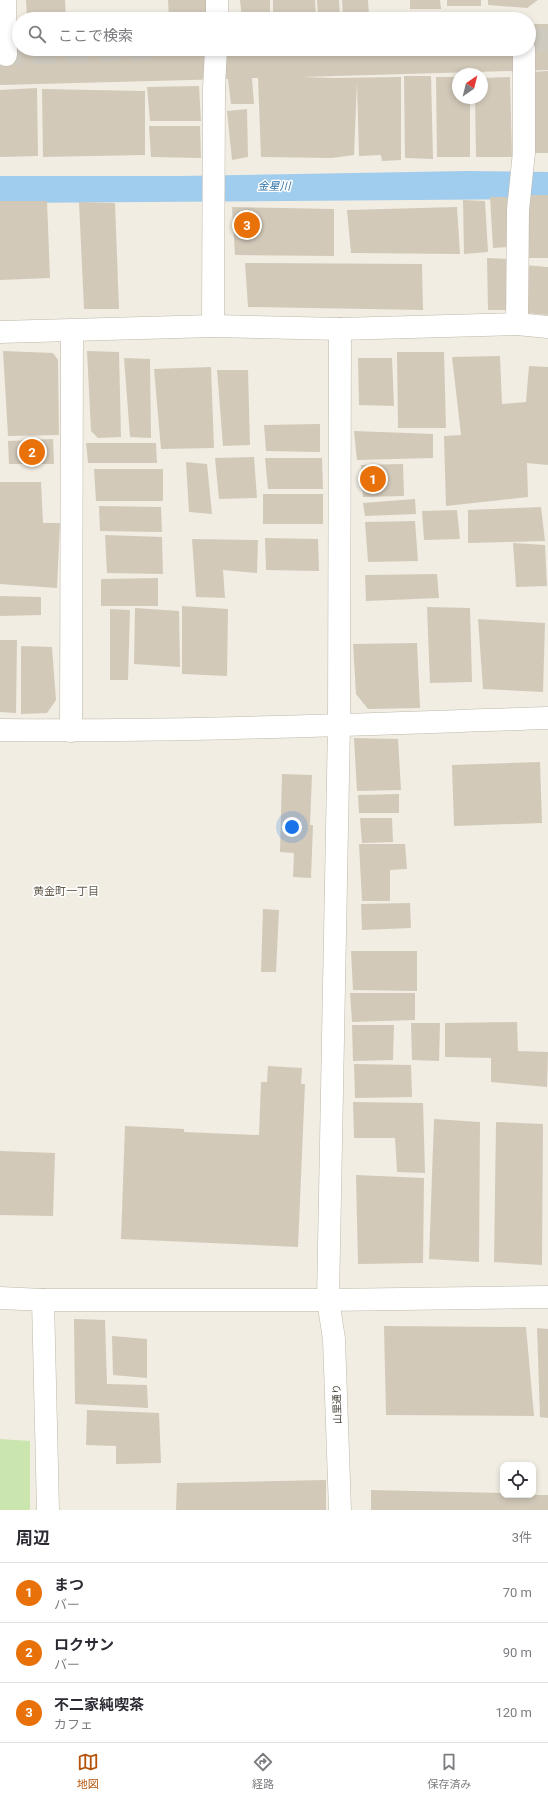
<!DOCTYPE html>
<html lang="ja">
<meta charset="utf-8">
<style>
:root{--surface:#fff;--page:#f2f2f3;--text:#2b2b33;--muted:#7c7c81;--line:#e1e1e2;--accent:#b45309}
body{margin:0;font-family:Roboto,"Noto Sans JP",sans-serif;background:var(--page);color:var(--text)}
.controls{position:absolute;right:12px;bottom:12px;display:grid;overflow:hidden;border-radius:8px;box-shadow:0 2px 6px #0003}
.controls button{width:36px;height:36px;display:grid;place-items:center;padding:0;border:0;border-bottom:1px solid var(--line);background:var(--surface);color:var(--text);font:20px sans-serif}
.compass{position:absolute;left:452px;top:68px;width:36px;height:36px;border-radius:50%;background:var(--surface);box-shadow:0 2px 6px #0003;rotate:35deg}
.you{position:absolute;left:292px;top:827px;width:14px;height:14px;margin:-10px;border:3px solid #fff;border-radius:50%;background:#1a73e8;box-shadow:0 0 0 6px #1a73e833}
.badge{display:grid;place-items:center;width:26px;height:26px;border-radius:50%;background:var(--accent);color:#fff;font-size:13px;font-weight:700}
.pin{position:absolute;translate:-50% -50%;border:2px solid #fff;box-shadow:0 1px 4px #0006}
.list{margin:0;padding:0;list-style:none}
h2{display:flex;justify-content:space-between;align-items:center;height:52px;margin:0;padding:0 16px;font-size:17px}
h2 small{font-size:13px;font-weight:400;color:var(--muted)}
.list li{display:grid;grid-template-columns:26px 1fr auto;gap:12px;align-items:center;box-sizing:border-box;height:60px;padding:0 16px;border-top:1px solid var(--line)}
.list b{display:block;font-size:15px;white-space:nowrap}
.list p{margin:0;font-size:13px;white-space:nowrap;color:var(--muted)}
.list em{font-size:13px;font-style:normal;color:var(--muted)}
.icon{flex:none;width:22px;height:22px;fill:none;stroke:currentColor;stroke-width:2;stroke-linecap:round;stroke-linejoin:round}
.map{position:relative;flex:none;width:548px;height:1510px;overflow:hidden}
.search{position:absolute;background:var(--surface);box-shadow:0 2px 6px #0003;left:12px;right:12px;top:12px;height:44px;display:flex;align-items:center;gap:10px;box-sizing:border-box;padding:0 14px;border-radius:22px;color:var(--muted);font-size:15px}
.sheet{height:232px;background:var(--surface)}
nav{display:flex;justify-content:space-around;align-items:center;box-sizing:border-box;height:56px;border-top:1px solid var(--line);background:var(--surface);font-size:11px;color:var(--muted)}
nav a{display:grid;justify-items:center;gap:2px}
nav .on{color:var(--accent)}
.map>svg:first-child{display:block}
</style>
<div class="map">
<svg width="548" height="1510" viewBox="0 0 548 1510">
<rect width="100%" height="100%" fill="#f1ede3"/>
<polygon fill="#cae5ad" points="0,1439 30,1441 30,1510 0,1510"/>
<polygon fill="#a0cced" points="468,171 548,172 548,199 0,203 0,176 180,176"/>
<g fill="#d2c9b9">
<polygon points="26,0 65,0 66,19 27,19"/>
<polygon points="168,0 206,0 207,19 169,19"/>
<polygon points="240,0 270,0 270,19 242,19"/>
<polygon points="273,0 315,0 316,19 273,19"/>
<polygon points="317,0 339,0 340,16 318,16"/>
<polygon points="342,0 368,0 369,16 343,16"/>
<polygon points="410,0 440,0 441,9 410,9"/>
<rect x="447" y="0" width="34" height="6"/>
<polygon points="488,0 538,0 527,8 488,5"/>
<polygon points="529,24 548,24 548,70 301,77 333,78 401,77 401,160 382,161 381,155 359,156 357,82 354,155 332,158 261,157 258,78 252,78 254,104 231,104 228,79 0,85 0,38 19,37 19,49 529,49"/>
<polygon points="548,71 548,153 533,153 531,72"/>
<polygon points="404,76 431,76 433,159 405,158"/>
<polygon points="436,77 458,77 458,98 470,98 470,157 437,157"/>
<polygon points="510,77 512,157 476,157 475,98 482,98 482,78"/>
<polygon points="199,86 201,121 150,121 147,87"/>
<polygon points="37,88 38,156 0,157 0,90"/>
<polygon points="42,89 145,91 145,155 43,157"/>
<polygon points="247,109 248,157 232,160 227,111"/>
<polygon points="149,126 200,126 201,158 151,157"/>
<rect x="525" y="195" width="23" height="63"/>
<polygon points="490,197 507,197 508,247 493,248"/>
<polygon points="463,200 485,201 488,252 464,254"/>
<polygon points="0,201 47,201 50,278 0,280"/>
<polygon points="79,202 115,203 119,309 84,309"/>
<polygon points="232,207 334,209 334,256 235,255"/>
<polygon points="457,207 460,254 351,253 347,210"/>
<polygon points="487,258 509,259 508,310 488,310"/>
<polygon points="245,263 422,264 423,310 248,307"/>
<polygon points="524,265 548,267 548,315 526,313"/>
<polygon points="3,351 53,353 58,360 59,435 8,436"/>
<polygon points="87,351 119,352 121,437 98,438 91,431"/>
<polygon points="397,352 444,352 446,428 398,428"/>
<polygon points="500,356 502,404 526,402 529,366 548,367 548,465 527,463 528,497 446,506 444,436 461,435 452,357"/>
<polygon points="124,358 150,359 151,438 130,437"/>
<polygon points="358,358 392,358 394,406 359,405"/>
<polygon points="211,367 214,448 161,449 154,369"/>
<polygon points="217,370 248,370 250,445 223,446"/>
<polygon points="320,424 320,452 266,451 264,425"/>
<polygon points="354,431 433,434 433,458 357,460"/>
<polygon points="53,439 54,464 9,464 8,441"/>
<polygon points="86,443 156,443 157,463 88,463"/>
<polygon points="254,457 257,498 219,499 215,458"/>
<polygon points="265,458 322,458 323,489 268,489"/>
<polygon points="186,462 207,464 212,514 189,512"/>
<polygon points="403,464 404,496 363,497 361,465"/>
<polygon points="94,469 163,469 163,501 96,501"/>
<polygon points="0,482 41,482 43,523 60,523 57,588 0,584"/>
<rect x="263" y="494" width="60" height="30"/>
<polygon points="415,499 416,514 365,516 363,503"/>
<polygon points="99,506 161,507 162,532 100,531"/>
<polygon points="541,507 545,541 468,543 468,510"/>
<polygon points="457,510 460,539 424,540 422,511"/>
<polygon points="415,521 418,561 368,562 365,522"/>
<polygon points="105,535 162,537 163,574 107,573"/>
<polygon points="265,538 318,539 319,571 266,570"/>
<polygon points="192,539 258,540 257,573 223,570 225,598 196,597"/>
<polygon points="513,543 545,545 547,586 516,587"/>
<polygon points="437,574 439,598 366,601 365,575"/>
<polygon points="158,578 158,606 101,606 101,579"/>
<polygon points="0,596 41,597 41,615 0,616"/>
<polygon points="182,606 228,609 227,676 182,674"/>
<polygon points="427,607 470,608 472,682 430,683"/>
<polygon points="135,608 179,611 180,667 134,664"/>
<polygon points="110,609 130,610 128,680 110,680"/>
<polygon points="478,619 545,623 543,692 483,689"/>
<polygon points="0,640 17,640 16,713 0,712"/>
<polygon points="417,643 420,708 368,709 356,694 353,644"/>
<polygon points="21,646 52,647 56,700 47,713 21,714"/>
<polygon points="354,738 398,739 401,790 357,791"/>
<polygon points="540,762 542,823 454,826 452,765"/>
<polygon points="282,774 312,775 310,825 313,825 311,878 293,877 294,853 280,852"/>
<polygon points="399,794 399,813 359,813 358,795"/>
<polygon points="360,818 392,818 393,842 362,843"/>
<polygon points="359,844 405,844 407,869 390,870 390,901 362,901"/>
<polygon points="410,903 411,928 362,930 361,904"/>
<polygon points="263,909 279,910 276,972 261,972"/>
<polygon points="351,951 417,951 417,991 353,990"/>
<polygon points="350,993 415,993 415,1020 352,1022"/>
<polygon points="517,1022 518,1051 548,1052 547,1087 491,1082 491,1058 445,1057 445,1023"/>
<polygon points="411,1023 440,1023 439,1061 412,1060"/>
<polygon points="352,1025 394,1025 393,1060 353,1061"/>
<polygon points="354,1064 411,1065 412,1097 355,1098"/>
<polygon points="268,1066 302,1068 301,1084 305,1084 298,1247 121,1239 125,1126 184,1129 184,1132 259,1135 261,1082 267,1082"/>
<polygon points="353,1102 423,1103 425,1173 397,1172 395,1138 354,1138"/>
<polygon points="434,1119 480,1122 479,1262 429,1259"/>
<polygon points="496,1122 543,1124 542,1265 494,1262"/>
<polygon points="0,1151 55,1153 53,1216 0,1215"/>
<polygon points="356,1175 424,1178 423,1263 358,1264"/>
<polygon points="74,1319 105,1320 107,1384 147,1385 148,1408 75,1404"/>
<polygon points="384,1326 526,1327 534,1416 386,1415"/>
<polygon points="537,1328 548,1329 548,1418 540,1417"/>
<polygon points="112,1336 147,1339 147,1378 113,1375"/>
<polygon points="87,1410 159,1413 161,1463 116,1464 116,1446 86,1445"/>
<polygon points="326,1480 326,1510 176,1510 177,1483"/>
<polygon points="371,1490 503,1493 503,1495 548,1495 548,1510 371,1510"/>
</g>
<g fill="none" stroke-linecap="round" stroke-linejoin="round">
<g stroke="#cecac0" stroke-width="22" stroke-dasharray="22 11" stroke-linecap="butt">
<polyline points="529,40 548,40"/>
<polyline points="0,55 151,49"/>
</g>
<g stroke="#bfb8a9" stroke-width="23">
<g id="minor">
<polyline points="5,0 6,55"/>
<polyline points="217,19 217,0"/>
<polyline points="517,324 518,210 524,152 524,49"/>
<polyline points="213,326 214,88 216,49"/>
<polyline points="340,329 339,725 328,1300 334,1339 340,1510"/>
<polyline points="0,332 213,326 340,329 517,324 548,327"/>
<path d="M0,730C183,732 365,724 548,718"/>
<polyline points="71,731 72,331"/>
<polyline points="0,1298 43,1300 328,1300 548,1297"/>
<polyline points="43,1300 48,1510"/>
</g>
</g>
<use href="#minor" stroke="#fff" stroke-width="22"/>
</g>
<g text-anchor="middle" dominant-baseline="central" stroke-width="3" stroke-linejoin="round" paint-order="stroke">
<g font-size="10" fill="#433d34" stroke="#fff">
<text transform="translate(337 1404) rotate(-92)">山里通り</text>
</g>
<g font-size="11" font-style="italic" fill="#3174aa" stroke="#fff">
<text x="274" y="186">金星川</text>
</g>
<g font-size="11" fill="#655b4b" stroke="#fff">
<text x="66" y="891">黄金町一丁目</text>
</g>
</g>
</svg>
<div class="controls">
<button><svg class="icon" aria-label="locate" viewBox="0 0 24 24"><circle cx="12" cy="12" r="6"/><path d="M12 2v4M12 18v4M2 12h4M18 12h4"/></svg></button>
</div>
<svg class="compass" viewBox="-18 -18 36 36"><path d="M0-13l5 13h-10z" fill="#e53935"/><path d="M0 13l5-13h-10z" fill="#7c7c81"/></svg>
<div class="you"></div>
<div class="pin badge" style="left:373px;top:479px;background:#e8710a">1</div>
<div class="pin badge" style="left:32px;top:452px;background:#e8710a">2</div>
<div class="pin badge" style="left:247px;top:225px;background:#e8710a">3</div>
<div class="search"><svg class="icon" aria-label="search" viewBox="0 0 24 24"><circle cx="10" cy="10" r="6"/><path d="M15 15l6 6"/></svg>ここで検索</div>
</div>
<section class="sheet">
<h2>周辺<small>3件</small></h2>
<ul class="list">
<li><span class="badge" style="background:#e8710a">1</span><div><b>まつ</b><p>バー</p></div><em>70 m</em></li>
<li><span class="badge" style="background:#e8710a">2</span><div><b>ロクサン</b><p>バー</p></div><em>90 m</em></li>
<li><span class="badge" style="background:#e8710a">3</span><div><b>不二家純喫茶</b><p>カフェ</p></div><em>120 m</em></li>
</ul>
</section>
<nav>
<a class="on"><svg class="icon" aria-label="map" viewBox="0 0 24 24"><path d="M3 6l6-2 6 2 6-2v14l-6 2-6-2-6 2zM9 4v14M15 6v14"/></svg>地図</a>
<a><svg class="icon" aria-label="directions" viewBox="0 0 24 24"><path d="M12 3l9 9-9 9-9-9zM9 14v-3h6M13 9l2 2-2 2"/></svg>経路</a>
<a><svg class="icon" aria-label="saved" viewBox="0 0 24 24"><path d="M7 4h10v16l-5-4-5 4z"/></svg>保存済み</a>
</nav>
